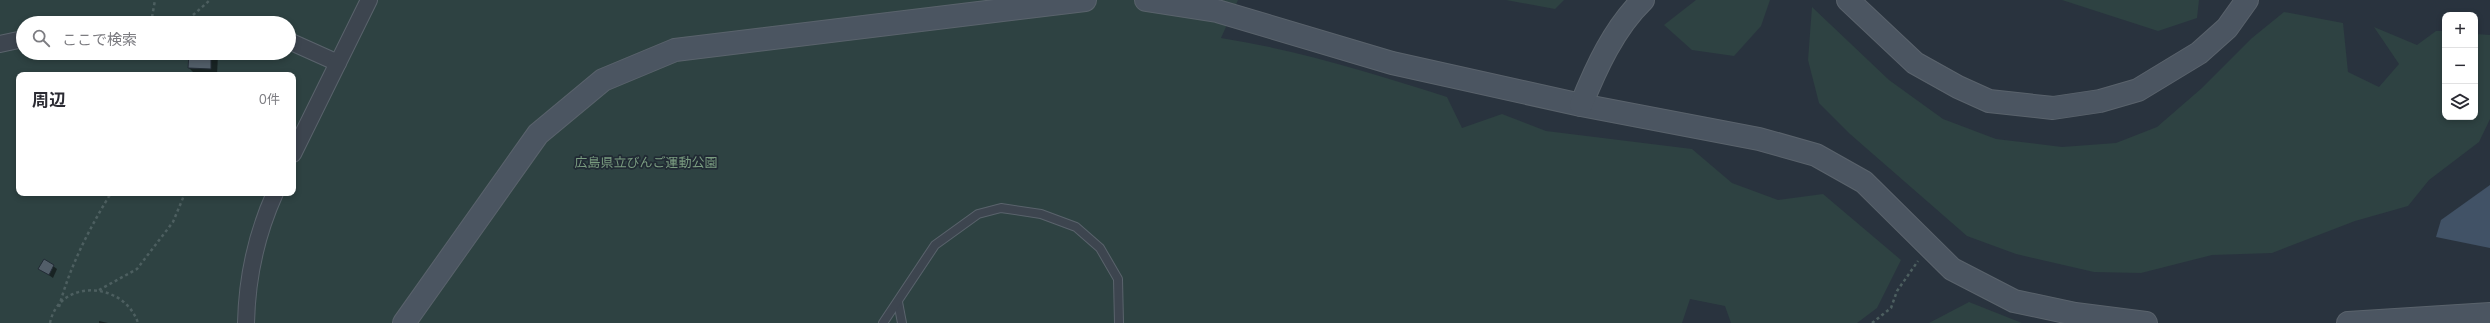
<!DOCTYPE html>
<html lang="ja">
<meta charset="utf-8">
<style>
:root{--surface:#fff;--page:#f2f2f3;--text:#2b2b33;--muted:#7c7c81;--line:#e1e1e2}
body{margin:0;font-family:Inter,"Noto Sans JP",sans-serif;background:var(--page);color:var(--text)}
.controls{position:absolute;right:12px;top:12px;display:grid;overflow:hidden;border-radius:8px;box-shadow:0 2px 6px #0003}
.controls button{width:36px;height:36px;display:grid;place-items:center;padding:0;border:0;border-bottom:1px solid var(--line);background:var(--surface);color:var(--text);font:20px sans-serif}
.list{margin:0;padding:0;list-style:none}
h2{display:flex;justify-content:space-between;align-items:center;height:52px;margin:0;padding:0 16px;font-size:17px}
h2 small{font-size:13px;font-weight:400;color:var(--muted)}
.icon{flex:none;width:22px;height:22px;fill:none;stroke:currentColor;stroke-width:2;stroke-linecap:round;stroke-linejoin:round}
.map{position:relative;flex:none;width:2490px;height:323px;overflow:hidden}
.search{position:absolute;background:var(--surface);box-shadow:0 2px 6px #0003;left:16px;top:16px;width:280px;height:44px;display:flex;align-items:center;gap:10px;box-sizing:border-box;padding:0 14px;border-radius:22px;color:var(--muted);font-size:15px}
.panel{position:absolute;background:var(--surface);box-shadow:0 2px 6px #0003;left:16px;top:72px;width:280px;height:124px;border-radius:8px}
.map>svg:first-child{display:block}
</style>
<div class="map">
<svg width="2490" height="323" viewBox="0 0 2490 323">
<rect width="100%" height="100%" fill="#29333e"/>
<g fill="#2e4242" fill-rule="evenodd">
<path d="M0,0H1238L1221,38C1297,50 1373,73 1447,97L1462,128L1502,114L1546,131L1692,149L1732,183L1778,200L1823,194L1901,260L1877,308L1857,323H1731L1725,306L1690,299L1682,323H0ZM23,23H289V53H23ZM19,75H293V193H19Z"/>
<polygon points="1506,0 1564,0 1555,9"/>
<polygon points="1696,0 1770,0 1761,26 1734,56 1692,50 1664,25"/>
<polygon points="2062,0 2199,0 2197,18 2158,31"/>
<polygon points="1812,7 1889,80 1943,119 1996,139 2062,147 2116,143 2157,127 2202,88 2252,38 2284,12 2343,23 2348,72 2379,87 2399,64 2374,27 2417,45 2436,31 2445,31 2445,117 2475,117 2475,34 2490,35 2490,119 2479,142 2429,180 2408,206 2355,221 2272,253 2212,255 2141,273 2094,272 2016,254 1967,236 1850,134 1819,103 1808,60"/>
<polygon points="1969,302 2022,323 1929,323"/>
</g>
<polygon fill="#415266" points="2490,185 2490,248 2436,237 2441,220"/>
<g fill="#0007">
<polygon points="190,53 216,53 218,55 217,75 196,75 189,68"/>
<polygon points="53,266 57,269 53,278 40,269"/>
<polygon points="99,321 108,323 99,323"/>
</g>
<g fill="#525e69" stroke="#232c36">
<polygon points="189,53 211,53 211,69 188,68"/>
<polygon points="44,259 54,265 49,275 38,269"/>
</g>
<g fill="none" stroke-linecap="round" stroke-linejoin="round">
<g stroke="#5a636c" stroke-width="10">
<g id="lane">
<polyline points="898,302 902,323"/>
<polyline points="883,323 935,245 978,214 1001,208 1041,214 1076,227 1100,248 1118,279 1119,323"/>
</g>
</g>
<g stroke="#5a636c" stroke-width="18">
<g id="street">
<polyline points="289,41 338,63"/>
<polyline points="0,44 23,39"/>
<polyline points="293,154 369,0"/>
<path d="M246,323C247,277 256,235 275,193"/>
</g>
</g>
<g stroke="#5a636c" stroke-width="24">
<g id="secondary">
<polyline points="1146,0 1217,11 1392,63 1581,105 1759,139 1816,155 1864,182 1952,269 2014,301 2075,314 2146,323"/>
<polyline points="1848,0 1915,63 1958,87 1989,101 2053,108 2100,101 2138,90 2199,53 2227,28 2247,0"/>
<path d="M1581,105C1596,68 1614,28 1643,0"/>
<polyline points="404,323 538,134 603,80 675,50 1085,0"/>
<polyline points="2348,323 2490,314"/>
</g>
</g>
<g stroke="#4d5f60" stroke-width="2.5" stroke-dasharray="3 3" stroke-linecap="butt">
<polyline points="151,23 155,0"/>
<polyline points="184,23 210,0"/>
<polyline points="99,290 137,269 173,222 185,193"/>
<path d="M59,307C70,266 89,229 111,193"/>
<path d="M50,323C59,278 124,281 138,323"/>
<polyline points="1872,323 1891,308 1897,291 1918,261"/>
</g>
<use href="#lane" stroke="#3d454f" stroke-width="8"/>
<use href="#street" stroke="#3d454f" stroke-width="16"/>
<use href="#secondary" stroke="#4b5561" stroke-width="22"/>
</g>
<g text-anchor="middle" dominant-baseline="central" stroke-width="3.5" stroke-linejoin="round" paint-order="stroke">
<g font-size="13" fill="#7a9c80" stroke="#212a34">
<text x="646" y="162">広島県立びんご運動公園</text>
</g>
</g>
</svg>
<div class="controls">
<button>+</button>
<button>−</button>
<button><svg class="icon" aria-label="layers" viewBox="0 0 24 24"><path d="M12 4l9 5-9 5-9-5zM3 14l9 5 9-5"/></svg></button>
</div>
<div class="search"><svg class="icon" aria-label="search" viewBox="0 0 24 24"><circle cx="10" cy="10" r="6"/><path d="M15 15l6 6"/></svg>ここで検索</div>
<section class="panel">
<h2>周辺<small>0件</small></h2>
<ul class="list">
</ul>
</section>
</div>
